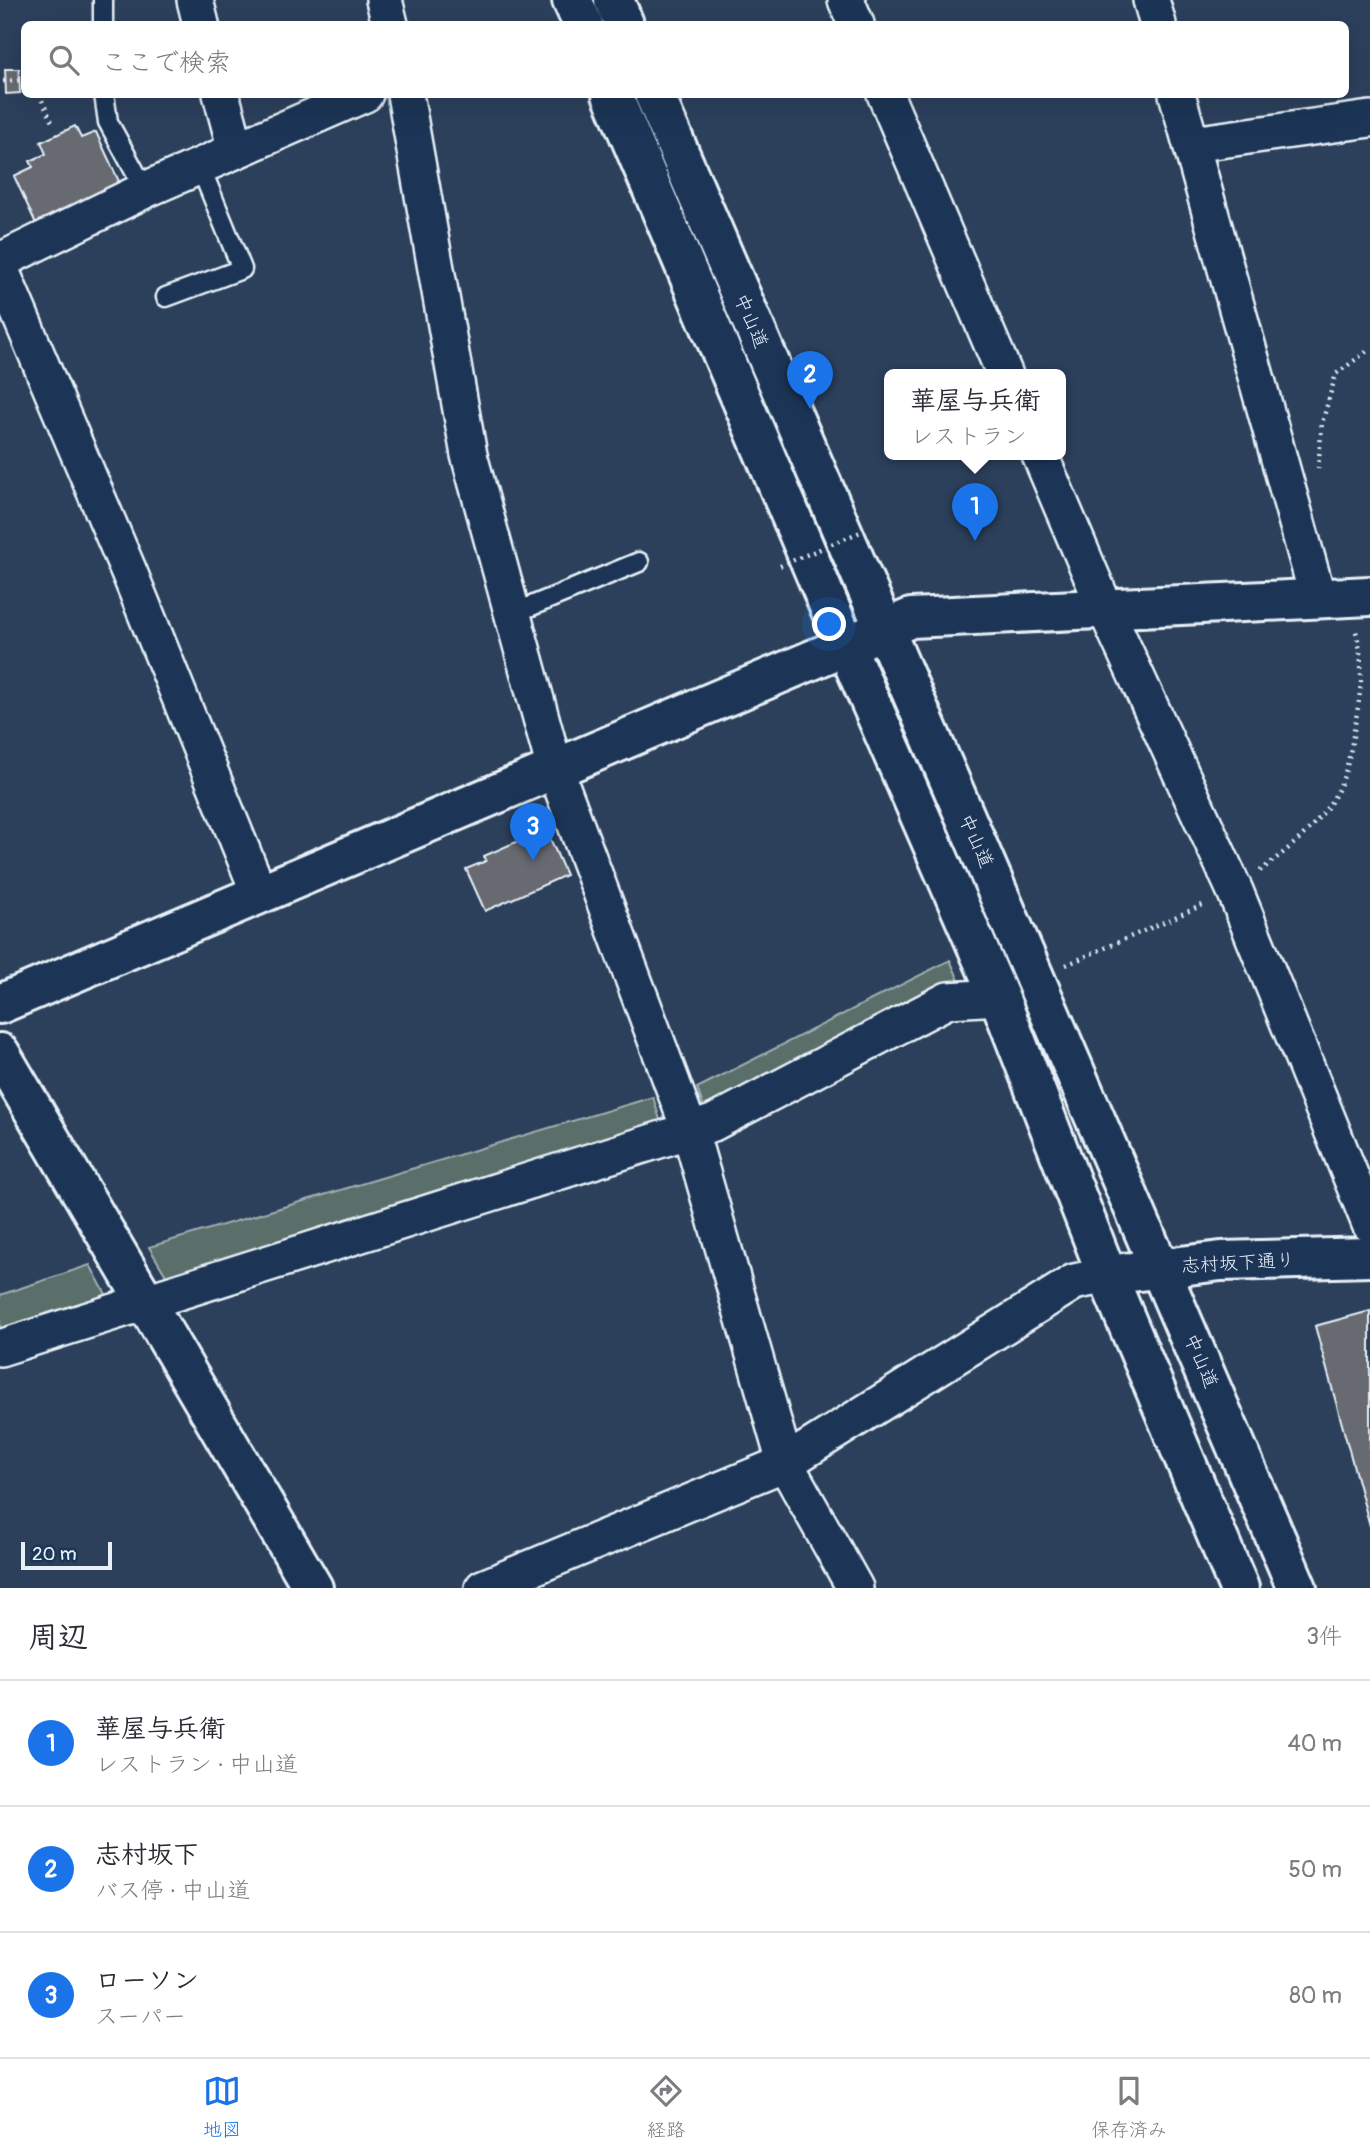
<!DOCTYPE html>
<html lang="ja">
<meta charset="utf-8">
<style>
:root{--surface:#fff;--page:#f7f7f7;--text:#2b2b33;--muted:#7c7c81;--line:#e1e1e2;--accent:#1a73e8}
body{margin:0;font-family:Pangolin,"Klee One",sans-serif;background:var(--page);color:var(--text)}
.scale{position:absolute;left:21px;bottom:18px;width:91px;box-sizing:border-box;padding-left:7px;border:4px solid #e8f1f8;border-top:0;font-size:19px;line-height:24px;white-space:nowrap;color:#e8f1f8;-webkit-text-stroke:5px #1d3557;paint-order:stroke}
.you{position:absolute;left:830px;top:625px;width:24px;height:24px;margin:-18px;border:5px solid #fff;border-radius:50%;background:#1a73e8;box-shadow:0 0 0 10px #1a73e833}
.badge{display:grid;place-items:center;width:46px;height:46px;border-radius:50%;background:var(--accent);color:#fff;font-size:23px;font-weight:700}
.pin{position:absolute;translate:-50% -58px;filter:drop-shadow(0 2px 4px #0008)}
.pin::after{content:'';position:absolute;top:37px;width:24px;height:21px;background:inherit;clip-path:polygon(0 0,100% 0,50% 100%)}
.popup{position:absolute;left:884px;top:369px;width:182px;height:91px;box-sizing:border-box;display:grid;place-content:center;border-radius:10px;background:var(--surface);filter:drop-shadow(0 2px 5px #0005);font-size:23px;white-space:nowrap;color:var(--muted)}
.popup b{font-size:26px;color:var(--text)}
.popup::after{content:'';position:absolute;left:50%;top:100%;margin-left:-14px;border:14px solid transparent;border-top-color:var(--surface)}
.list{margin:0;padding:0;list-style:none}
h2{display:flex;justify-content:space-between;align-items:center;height:91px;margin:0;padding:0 28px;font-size:30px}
h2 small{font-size:23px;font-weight:400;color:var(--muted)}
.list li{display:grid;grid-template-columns:46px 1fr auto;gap:21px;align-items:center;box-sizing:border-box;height:126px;padding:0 28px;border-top:2px solid var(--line)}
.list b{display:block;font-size:26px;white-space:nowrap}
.list p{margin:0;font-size:23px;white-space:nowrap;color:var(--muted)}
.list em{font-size:23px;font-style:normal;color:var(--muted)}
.icon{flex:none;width:38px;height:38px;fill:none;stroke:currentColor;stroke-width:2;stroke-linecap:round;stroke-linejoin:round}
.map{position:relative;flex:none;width:1370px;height:1588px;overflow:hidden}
.search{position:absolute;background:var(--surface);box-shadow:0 7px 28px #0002;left:21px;right:21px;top:21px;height:77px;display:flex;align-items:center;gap:18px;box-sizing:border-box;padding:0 24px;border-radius:10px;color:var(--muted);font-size:26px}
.sheet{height:469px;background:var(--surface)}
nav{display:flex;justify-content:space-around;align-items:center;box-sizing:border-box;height:98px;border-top:2px solid var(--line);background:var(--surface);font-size:19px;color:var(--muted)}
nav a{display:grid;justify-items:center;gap:4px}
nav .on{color:var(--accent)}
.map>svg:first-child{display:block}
</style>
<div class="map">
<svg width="1370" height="1588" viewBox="0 0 1370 1588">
<rect width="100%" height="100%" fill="#2c405c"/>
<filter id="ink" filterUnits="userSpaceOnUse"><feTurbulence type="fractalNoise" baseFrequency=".0143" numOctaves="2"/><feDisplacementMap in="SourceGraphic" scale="14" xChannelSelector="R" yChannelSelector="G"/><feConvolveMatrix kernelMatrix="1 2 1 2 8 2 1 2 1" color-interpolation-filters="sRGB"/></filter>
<g filter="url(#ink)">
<g fill="#5a6e6a" stroke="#a1b0b1" stroke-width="2">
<polygon points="950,960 961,985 706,1114 697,1088"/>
<polygon points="653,1097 662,1126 168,1279 149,1247"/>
<polygon points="90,1265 108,1298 0,1333 0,1295"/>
</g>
<g fill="#676a71" stroke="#e8f1f8" stroke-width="2">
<polygon points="5,69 19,69 20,93 6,94"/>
<polygon points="75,126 81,138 96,132 123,190 38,228 14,176 33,167 30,161 46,154 41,142"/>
<polygon points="546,829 566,875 485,911 466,869 486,861 484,856"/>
<polygon points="1370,1311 1370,1526 1315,1326"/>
</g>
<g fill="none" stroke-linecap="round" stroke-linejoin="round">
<g stroke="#e8f1f8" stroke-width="23">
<g id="service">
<polyline points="103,0 103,24"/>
<polyline points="104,94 108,122 145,190"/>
<polyline points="166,297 242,269 200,166"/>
<polyline points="512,614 639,562"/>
</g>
</g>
<g stroke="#e8f1f8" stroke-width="40">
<g id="minor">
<polyline points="195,0 201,24"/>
<polyline points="384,0 390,24"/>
<polyline points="846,0 856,24"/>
<polyline points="1151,0 1158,24"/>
<polyline points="221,94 236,150"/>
<polyline points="405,94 469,455 555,769 690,1131 785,1463 855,1588"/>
<polyline points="885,94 1005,375"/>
<polyline points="1177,94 1318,598"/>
<polyline points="1192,144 1370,119"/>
<polyline points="0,261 145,190 365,94"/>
<polyline points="0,268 129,572 260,895"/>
<polyline points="1040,455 1105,608 1235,891 1370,1224"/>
<polyline points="0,1348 713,1123 948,1000 999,997"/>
<polyline points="483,1588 785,1463 1074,1282 1107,1275"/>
</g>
</g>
<g stroke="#e8f1f8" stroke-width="44">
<g id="tertiary">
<polyline points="0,1004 911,618 1370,596"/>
<polyline points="0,1053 313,1588"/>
<polyline points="1107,1275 1221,1261 1370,1257"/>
</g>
</g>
<g stroke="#e8f1f8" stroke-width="44">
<g id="trunk">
<polyline points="572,0 583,24"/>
<polyline points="614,0 624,24"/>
<polyline points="612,94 846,646 999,997 1107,1275 1239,1588"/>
<path d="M654,94C868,593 1086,1089 1297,1588"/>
</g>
</g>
<g stroke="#e8f1f8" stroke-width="4.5" stroke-dasharray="2 5" stroke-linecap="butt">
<polyline points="3,81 24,80"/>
<polyline points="39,94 53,124"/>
<polyline points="1318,469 1322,423 1336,374 1370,349"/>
<path d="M1260,871C1290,848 1320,824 1338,790C1349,768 1352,742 1356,718C1362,687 1364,659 1355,628"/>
<polyline points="1066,965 1205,904"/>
</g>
<use href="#service" stroke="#1d3557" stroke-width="18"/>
<use href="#minor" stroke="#1d3557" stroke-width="35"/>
<use href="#tertiary" stroke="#1d3557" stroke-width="38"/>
<use href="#trunk" stroke="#1d3557" stroke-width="38"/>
<polyline stroke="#e8f1f8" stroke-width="4.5" stroke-dasharray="2 5" stroke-linecap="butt" points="780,566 865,530"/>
</g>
</g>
<g text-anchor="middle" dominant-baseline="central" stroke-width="5" stroke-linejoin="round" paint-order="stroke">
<g font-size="19" fill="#e8f1f8" stroke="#1d3557">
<text transform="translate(751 321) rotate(67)">中山道</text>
<text transform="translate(976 841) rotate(66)">中山道</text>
<text transform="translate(1238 1263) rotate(-3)">志村坂下通り</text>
<text transform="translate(1201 1361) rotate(67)">中山道</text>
</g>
</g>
</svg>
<div class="scale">20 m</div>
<div class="you"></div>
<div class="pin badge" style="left:975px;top:541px">1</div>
<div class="popup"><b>華屋与兵衛</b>レストラン</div>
<div class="pin badge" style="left:810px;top:409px">2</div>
<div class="pin badge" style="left:533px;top:861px">3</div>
<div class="search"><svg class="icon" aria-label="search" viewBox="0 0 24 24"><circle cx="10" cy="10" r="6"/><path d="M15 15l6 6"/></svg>ここで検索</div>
</div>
<section class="sheet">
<h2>周辺<small>3件</small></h2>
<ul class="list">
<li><span class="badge">1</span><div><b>華屋与兵衛</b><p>レストラン · 中山道</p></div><em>40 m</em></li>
<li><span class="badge">2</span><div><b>志村坂下</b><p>バス停 · 中山道</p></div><em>50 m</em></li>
<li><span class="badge">3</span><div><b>ローソン</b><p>スーパー</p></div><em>80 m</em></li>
</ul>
</section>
<nav>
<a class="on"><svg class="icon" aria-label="map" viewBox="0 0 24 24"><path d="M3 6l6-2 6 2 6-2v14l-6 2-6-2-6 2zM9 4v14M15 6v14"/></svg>地図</a>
<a><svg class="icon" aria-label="directions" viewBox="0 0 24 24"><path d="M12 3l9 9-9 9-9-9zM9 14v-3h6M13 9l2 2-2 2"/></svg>経路</a>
<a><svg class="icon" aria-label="saved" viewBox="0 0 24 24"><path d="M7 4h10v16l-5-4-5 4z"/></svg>保存済み</a>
</nav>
